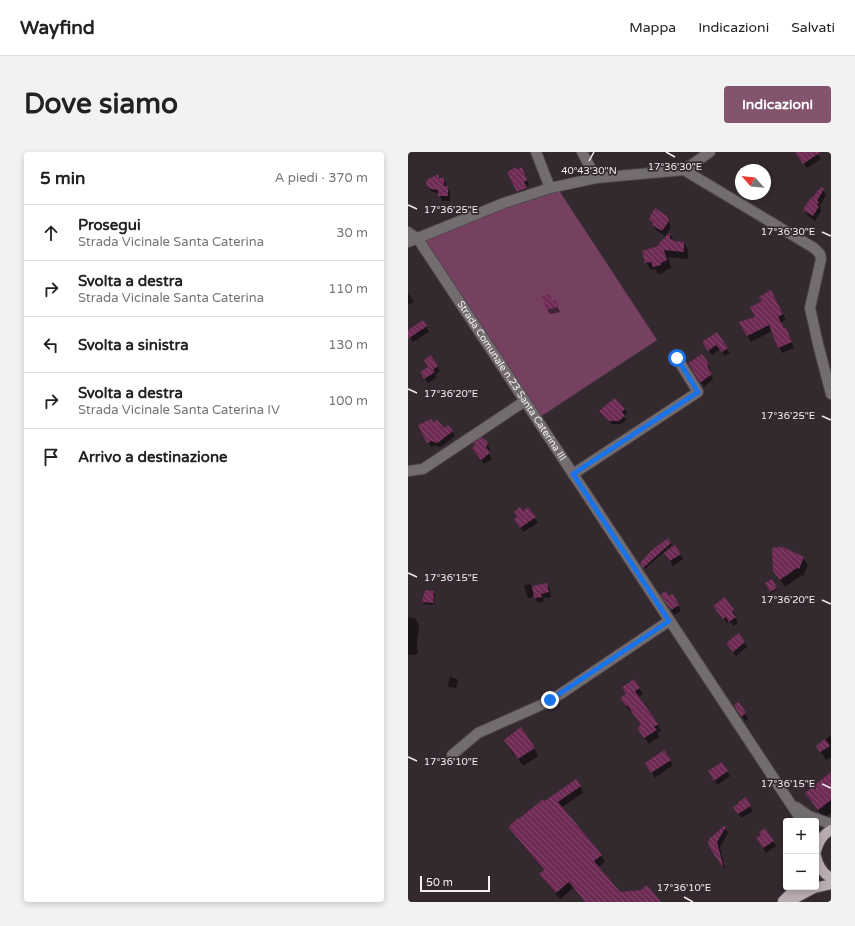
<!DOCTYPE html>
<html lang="it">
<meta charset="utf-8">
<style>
:root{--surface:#fff;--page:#f2f2f2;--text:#222;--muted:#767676;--line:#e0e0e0;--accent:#82546e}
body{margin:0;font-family:"Varela Round",sans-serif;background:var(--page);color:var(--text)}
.controls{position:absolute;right:12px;bottom:12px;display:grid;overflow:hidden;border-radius:4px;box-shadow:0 2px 6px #0003}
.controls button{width:36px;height:36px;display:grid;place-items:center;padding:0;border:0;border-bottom:1px solid var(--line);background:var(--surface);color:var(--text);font:20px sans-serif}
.compass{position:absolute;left:327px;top:12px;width:36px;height:36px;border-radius:50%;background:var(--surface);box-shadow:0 2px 6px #0003;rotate:297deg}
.scale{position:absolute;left:12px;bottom:10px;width:70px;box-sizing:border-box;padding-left:4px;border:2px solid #f5eef2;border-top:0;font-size:11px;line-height:14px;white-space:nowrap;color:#f5eef2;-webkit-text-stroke:3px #34292f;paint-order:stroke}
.stop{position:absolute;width:12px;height:12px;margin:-9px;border:3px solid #1a73e8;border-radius:50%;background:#fff}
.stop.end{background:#1a73e8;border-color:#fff;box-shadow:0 1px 4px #0008}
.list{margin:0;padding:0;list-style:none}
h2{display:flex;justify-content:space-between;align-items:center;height:52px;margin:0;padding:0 16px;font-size:17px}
h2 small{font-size:13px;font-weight:400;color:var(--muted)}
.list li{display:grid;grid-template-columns:26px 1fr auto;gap:12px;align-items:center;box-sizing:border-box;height:56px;padding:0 16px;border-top:1px solid var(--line)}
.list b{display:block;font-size:15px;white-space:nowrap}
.list p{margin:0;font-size:13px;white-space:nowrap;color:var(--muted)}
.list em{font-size:13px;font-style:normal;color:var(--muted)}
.icon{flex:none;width:22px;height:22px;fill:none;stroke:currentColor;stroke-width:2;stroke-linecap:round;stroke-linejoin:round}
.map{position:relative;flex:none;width:423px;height:750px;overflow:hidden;border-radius:4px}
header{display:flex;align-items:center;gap:24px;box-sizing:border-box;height:56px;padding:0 20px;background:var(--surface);border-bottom:1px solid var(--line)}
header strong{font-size:19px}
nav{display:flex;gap:22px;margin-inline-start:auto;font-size:14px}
.intro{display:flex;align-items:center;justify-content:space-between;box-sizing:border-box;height:96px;padding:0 24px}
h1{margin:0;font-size:28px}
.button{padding:10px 18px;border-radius:4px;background:var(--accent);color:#fff;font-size:14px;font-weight:700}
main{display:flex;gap:24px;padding:0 24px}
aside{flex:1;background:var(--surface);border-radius:4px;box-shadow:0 2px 6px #0003}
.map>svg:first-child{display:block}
</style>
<header>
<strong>Wayfind</strong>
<nav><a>Mappa</a><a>Indicazioni</a><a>Salvati</a></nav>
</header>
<div class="intro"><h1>Dove siamo</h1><a class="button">Indicazioni</a></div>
<main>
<aside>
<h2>5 min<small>A piedi · 370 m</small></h2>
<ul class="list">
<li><svg class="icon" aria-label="ahead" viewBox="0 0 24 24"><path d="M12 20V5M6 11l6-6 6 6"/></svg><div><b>Prosegui</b><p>Strada Vicinale Santa Caterina</p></div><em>30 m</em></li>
<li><svg class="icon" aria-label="right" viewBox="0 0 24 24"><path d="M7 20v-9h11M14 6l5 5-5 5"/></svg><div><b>Svolta a destra</b><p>Strada Vicinale Santa Caterina</p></div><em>110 m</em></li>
<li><svg class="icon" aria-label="left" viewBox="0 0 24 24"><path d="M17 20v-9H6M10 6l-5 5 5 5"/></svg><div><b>Svolta a sinistra</b></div><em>130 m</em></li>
<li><svg class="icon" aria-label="right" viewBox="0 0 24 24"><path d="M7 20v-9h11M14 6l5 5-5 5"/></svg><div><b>Svolta a destra</b><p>Strada Vicinale Santa Caterina IV</p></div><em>100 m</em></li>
<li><svg class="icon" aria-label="arrive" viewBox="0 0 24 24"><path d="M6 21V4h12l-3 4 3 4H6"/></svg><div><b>Arrivo a destinazione</b></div></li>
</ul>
</aside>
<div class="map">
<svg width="423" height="750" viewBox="0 0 423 750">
<defs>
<pattern id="building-back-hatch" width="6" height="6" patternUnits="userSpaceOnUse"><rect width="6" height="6" fill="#6e2b54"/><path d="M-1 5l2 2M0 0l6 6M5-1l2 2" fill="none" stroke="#834a6d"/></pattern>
</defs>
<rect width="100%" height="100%" fill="#34292f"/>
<polygon fill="#764160" points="150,37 249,188 132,265 10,87"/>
<g fill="#0007">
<polygon points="388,0 408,0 413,7 399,16"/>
<polygon points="109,19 116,22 121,33 118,35 120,41 112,44 110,40"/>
<polygon points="31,23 33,27 36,27 38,32 38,35 42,40 42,49 34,49 31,42 23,39 20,34"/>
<polygon points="415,38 418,43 412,54 413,59 407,69 399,63 396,58 404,47"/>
<polygon points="259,64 263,75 257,84 248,78 242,67"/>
<polygon points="262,82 267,90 276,91 280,98 280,107 260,105 263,116 257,118 257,121 250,122 247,117 243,118 238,111 235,100 251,95"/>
<polygon points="0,141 6,150 0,153"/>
<polygon points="141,143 144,150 147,149 152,160 142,162 139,157"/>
<polygon points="366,145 378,168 372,171 381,183 386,196 374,201 364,179 343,190 333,171 348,165"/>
<polygon points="15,170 21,180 5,190 0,182 0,180"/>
<polygon points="308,182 322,201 317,204 312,197 304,203 299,196"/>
<polygon points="293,203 303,218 301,219 305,227 296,235 281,211"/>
<polygon points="29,214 32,219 27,223 28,226 20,231 13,221"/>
<polygon points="217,257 219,261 216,264 218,268 213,272 204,272 195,262"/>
<polygon points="25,271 36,277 44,279 47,284 34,294 31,295 27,293 23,295 12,273"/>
<polygon points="79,292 82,297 80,300 84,307 76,312 68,301"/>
<polygon points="120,356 130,371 115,380 110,372 114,360"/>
<polygon points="263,391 264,393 237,417 233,412"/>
<polygon points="272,402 275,407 265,414 260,406"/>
<polygon points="395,406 400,413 395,424 394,423 377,435 366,419"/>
<polygon points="363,428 369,438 363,441 358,431"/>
<polygon points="122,432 124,435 139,432 142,437 143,445 135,446 136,449 130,451 127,445 120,446 118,441 116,433"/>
<polygon points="18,439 25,440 27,442 25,453 16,452 15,450"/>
<polygon points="264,443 273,459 266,463 257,448"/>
<polygon points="317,447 328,464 327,465 330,471 325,474 321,469 319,471 309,459"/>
<polygon points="0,465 7,466 11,473 9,489 10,502 0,503"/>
<polygon points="336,490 339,495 328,504 322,496"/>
<polygon points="42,525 49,527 50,529 48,536 41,535 40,533"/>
<polygon points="231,536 235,542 231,545 253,579 249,581 251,585 241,592 234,582 234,574 223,559 222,560 213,546"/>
<polygon points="331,551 340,567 337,569 327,553"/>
<polygon points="423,583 423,605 418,608 409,594"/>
<polygon points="97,589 126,596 130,604 115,614 108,603 106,604"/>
<polygon points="256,599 265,613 247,626 241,616"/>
<polygon points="314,611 322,624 310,633 301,620"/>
<polygon points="423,621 423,661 416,666 398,642"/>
<polygon points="172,634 175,641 153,656 193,703 197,710 190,715 212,741 251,750 177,750 165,736 152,747 136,728 133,722 136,719 105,681 101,675 136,650"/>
<polygon points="338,647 345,659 333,666 327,655"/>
<polygon points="317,676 320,681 312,695 317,717 304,698"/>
<polygon points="357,677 368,694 358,701 350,687 354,684"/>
</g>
<g fill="url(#building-back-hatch)">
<polygon points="387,0 413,0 395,12"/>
<polygon points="108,15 109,18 114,15 119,28 116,30 119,36 109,40 99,20"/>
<polygon points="31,22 31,26 36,26 36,34 40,34 40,44 30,44 30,38 23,37 19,34 18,30 20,27"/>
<polygon points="413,35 416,37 409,49 411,50 409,53 411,54 405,64 395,58 403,45 404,46"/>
<polygon points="247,56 259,64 261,69 254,79 244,73 245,71 241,67"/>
<polygon points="262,81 262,87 266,88 266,89 276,90 276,100 256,98 259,108 253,111 253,113 245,115 243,110 237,111 234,99 250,94 252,90"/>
<polygon points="363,138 375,162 370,165 376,176 378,176 384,190 370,196 361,173 339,184 331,170 347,165 342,155 354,149 351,145"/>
<polygon points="142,142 144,149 148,148 150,155 138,158 134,144"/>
<polygon points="15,168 19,174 0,187 0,178"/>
<polygon points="309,180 320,196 314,200 308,193 300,199 294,190"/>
<polygon points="294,202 301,212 299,214 304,222 292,231 280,211"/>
<polygon points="23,203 30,214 25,218 27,220 16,227 12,220 20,215 16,208"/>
<polygon points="207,246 217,257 214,260 217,264 211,269 201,269 191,259"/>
<polygon points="23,267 25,270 29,268 36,276 40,273 45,279 31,290 28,291 24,289 19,291 10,273"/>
<polygon points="74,285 79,289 80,292 78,295 82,301 73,308 64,296 67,293 65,291"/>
<polygon points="112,355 115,359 120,355 128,365 112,376 106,367 109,365 106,360"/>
<polygon points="260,386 263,391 235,416 232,411 244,398"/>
<polygon points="267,393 273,402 262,409 256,401"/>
<polygon points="375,395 396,405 391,417 389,416 372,428 365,419 364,396"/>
<polygon points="364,427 369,436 362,440 357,431"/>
<polygon points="139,431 141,440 133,442 134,445 126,446 124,434"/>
<polygon points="17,438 26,439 25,451 14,450"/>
<polygon points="258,439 261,444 265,442 271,453 263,458 252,443"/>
<polygon points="317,445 326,458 324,460 328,465 321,470 318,465 315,467 305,454"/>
<polygon points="331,481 337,490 325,500 318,491"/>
<polygon points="226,527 232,536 227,539 250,572 246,575 249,578 236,586 229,576 233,573 219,553 218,554 212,546 218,542 214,535"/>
<polygon points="331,550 338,561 333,565 326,553"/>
<polygon points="113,575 127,596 110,607 96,588"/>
<polygon points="417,587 422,594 412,600 408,594"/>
<polygon points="256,598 263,608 243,621 237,611"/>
<polygon points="314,610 320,619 306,629 300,619"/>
<polygon points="423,620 423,648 410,658 397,641"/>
<polygon points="168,627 173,634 150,650 194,703 186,709 212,740 233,738 239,733 253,750 177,750 161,730 148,741 131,722 136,718 100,675 110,666 111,667 135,647 137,649"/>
<polygon points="338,645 343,654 330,662 325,655 330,652 329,651"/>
<polygon points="316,674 318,675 309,690 315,713 314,714 303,698 300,690 301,687"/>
<polygon points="357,676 366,689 355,696 348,686 353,683 351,680"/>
</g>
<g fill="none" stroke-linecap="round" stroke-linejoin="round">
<g stroke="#4f454a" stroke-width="12">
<g id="minor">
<polyline points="128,0 142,36"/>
<polyline points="174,0 188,26"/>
<polyline points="276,18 406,96 412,102 413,107 402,156 410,192 423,242"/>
<path id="s1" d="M0,80L10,87L394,669"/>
<polyline points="0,90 96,51 142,36 188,26 276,18 302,0"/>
<polyline points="0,319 15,317 117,249"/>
<polyline points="165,322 290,240 269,206"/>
<polyline points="44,603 70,581 142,549 261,469"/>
<polyline points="388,655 401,664 423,672"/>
</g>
</g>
<g stroke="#4f454a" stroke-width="12">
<g id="major">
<path d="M408,699C411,689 414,683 423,678"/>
<path d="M408,704C410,714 414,721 423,726"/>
<polyline points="375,749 389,735"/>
<polyline points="380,750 406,736 423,732"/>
</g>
</g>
<use href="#minor" stroke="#736d70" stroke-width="10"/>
<use href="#major" stroke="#b9adb3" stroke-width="10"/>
</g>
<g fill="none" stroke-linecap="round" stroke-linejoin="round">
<polyline stroke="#1a73e8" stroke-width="5" points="142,548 261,469 165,322 290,240 269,206"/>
</g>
<path fill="none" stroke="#f5eef2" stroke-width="1.5" d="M258,0L267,5M181,9L186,0M0,53L9,57M414,80L423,84M0,237L9,241M414,264L423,268M0,421L9,425M414,448L423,452M0,605L9,609M414,632L423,636M276,745L285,750"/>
<g text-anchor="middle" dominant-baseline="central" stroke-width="3.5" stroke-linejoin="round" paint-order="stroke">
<g font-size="10" fill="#f5eef2" stroke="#34292f">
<text stroke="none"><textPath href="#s1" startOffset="182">Strada Comunale n.23 Santa Caterina III</textPath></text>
</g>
</g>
<g font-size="10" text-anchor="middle" fill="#f5eef2" stroke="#34292f" stroke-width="3.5" stroke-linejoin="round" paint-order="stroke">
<text x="267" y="18">17°36'30"E</text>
<text x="181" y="22">40°43'30"N</text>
<text x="43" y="61">17°36'25"E</text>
<text x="380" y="83">17°36'30"E</text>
<text x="43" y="245">17°36'20"E</text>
<text x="380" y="267">17°36'25"E</text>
<text x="43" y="429">17°36'15"E</text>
<text x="380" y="451">17°36'20"E</text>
<text x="43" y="613">17°36'10"E</text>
<text x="380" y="635">17°36'15"E</text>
<text x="276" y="739">17°36'10"E</text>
</g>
</svg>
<div class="controls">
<button>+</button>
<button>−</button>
</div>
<svg class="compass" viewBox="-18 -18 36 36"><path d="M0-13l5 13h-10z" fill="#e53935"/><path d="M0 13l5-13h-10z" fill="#767676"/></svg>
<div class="scale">50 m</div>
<div class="stop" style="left:269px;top:206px"></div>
<div class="stop end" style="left:142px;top:548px"></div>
</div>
</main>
